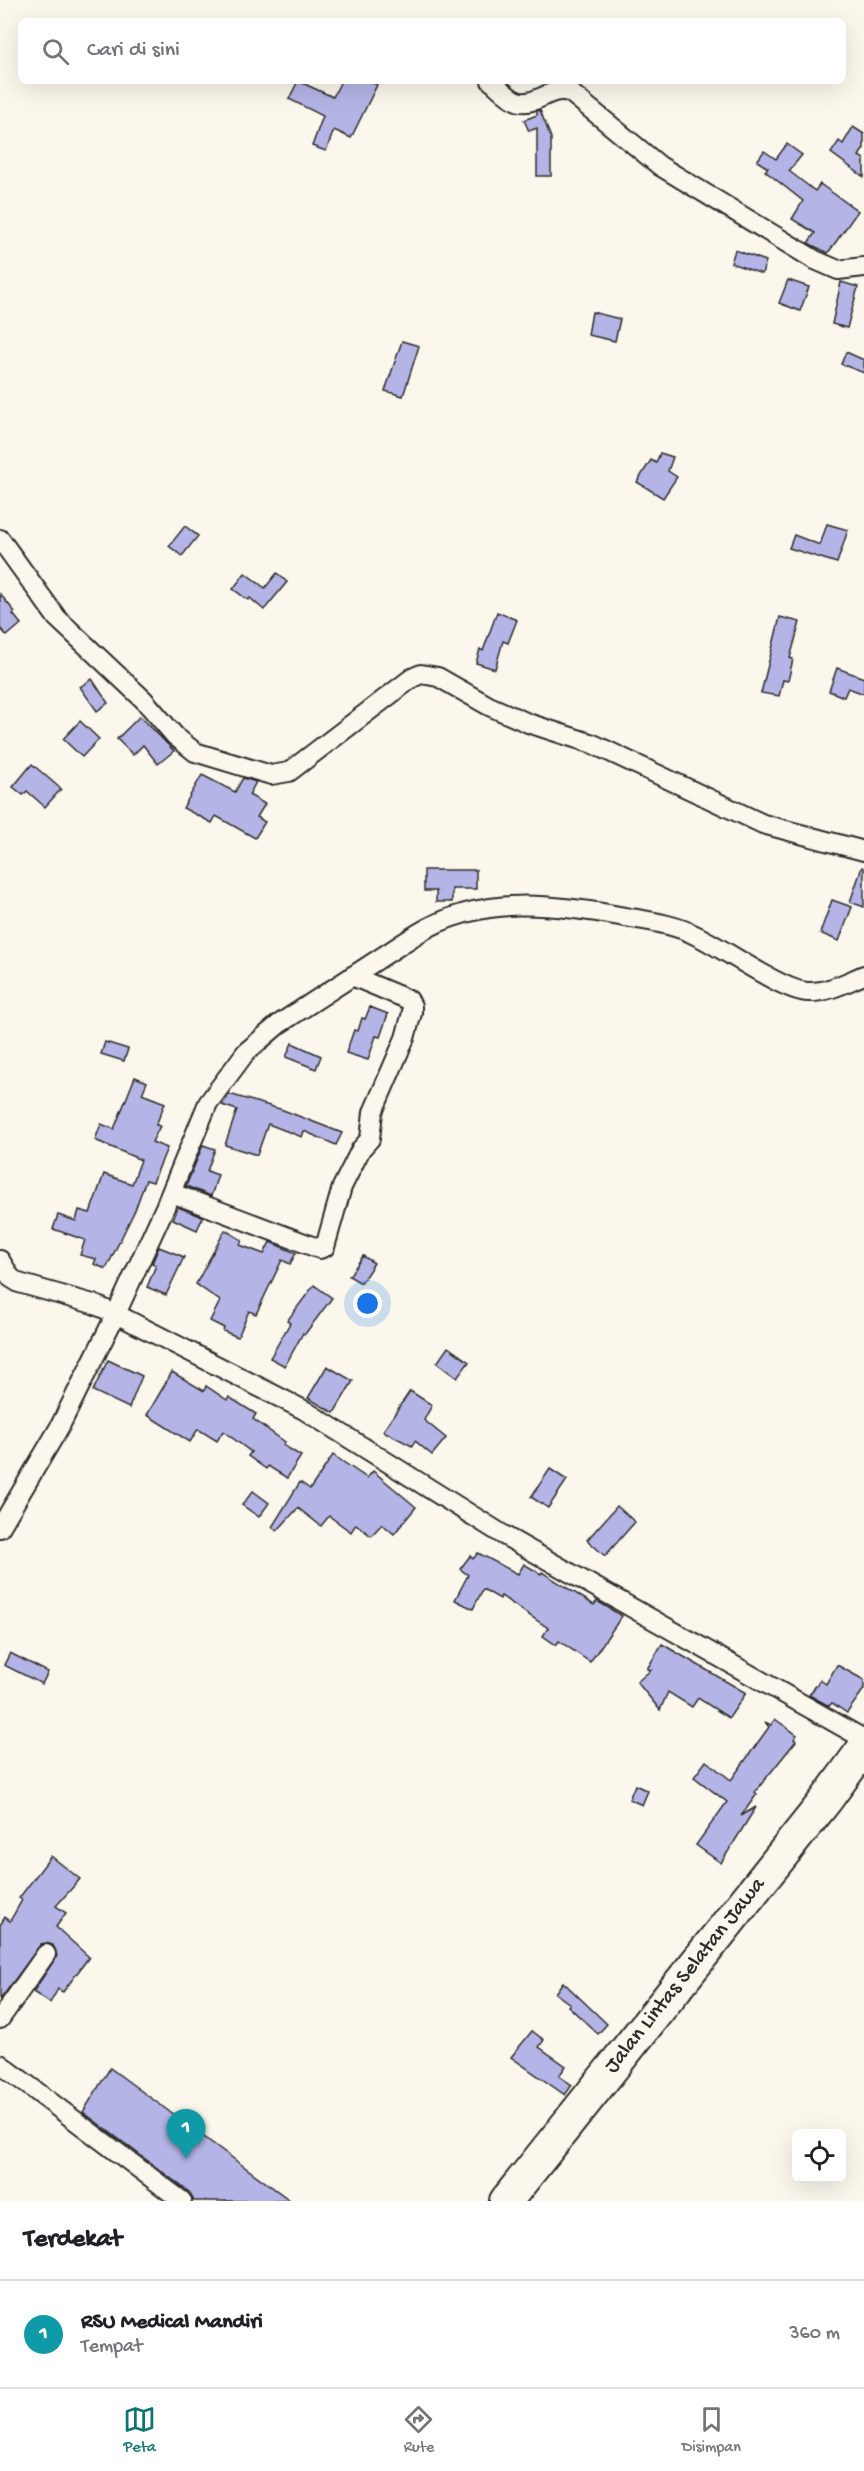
<!DOCTYPE html>
<html lang="id">
<style>
:root{--surface:#fff;--page:#f2f2f2;--text:#202124;--muted:#757577;--line:#e0e0e0;--accent:#0f766e}
body{margin:0;font-family:"Gochi Hand",sans-serif;background:var(--page);color:var(--text)}
.controls{position:absolute;right:18px;bottom:18px;display:grid;overflow:hidden;border-radius:9px;box-shadow:0 6px 24px #0002}
.controls button{width:54px;height:54px;display:grid;place-items:center;padding:0;border:0;border-bottom:2px solid var(--line);background:var(--surface);color:var(--text);font:30px sans-serif}
.you{position:absolute;left:368px;top:1304px;width:21px;height:21px;margin:-15px;border:4px solid #fff;border-radius:50%;background:#1a73e8;box-shadow:0 0 0 9px #1a73e833}
.badge{display:grid;place-items:center;width:39px;height:39px;border-radius:50%;background:var(--accent);color:#fff;font-size:20px;font-weight:700}
.pin{position:absolute;translate:-50% -50px;filter:drop-shadow(0 2px 3px #0008)}
.pin::after{content:'';position:absolute;top:32px;width:21px;height:18px;background:inherit;clip-path:polygon(0 0,100% 0,50% 100%)}
.list{margin:0;padding:0;list-style:none}
h2{display:flex;justify-content:space-between;align-items:center;height:78px;margin:0;padding:0 24px;font-size:26px}
h2 small{font-size:20px;font-weight:400;color:var(--muted)}
.list li{display:grid;grid-template-columns:39px 1fr auto;gap:18px;align-items:center;box-sizing:border-box;height:108px;padding:0 24px;border-top:2px solid var(--line)}
.list b{display:block;font-size:22px;white-space:nowrap}
.list p{margin:0;font-size:20px;white-space:nowrap;color:var(--muted)}
.list em{font-size:20px;font-style:normal;color:var(--muted)}
.icon{flex:none;width:33px;height:33px;fill:none;stroke:currentColor;stroke-width:2;stroke-linecap:round;stroke-linejoin:round}
.map{position:relative;flex:none;width:864px;height:2201px;overflow:hidden}
.search{position:absolute;background:var(--surface);box-shadow:0 6px 24px #0002;left:18px;right:18px;top:18px;height:66px;display:flex;align-items:center;gap:15px;box-sizing:border-box;padding:0 21px;border-radius:9px;color:var(--muted);font-size:22px}
.sheet{height:186px;background:var(--surface)}
nav{display:flex;justify-content:space-around;align-items:center;box-sizing:border-box;height:84px;border-top:2px solid var(--line);background:var(--surface);font-size:16px;color:var(--muted)}
nav a{display:grid;justify-items:center;gap:3px}
nav .on{color:var(--accent)}
.map>svg:first-child{display:block}
</style>
<div class="map">
<svg width="864" height="2201" viewBox="0 0 864 2201">
<rect width="100%" height="100%" fill="#fbf7ec"/>
<filter id="ink" filterUnits="userSpaceOnUse"><feTurbulence type="fractalNoise" baseFrequency=".0167" numOctaves="2"/><feDisplacementMap in="SourceGraphic" scale="12" xChannelSelector="R" yChannelSelector="G"/><feConvolveMatrix kernelMatrix="1 2 1 2 8 2 1 2 1" color-interpolation-filters="sRGB"/></filter>
<g filter="url(#ink)">
<g fill="#b4b5e6" stroke="#2b2b2b" stroke-width="1.5">
<polygon points="298,81 333,97 341,81 369,81 377,85 351,138 334,130 326,151 312,146 323,116 289,99"/>
<polygon points="540,110 551,138 551,176 537,176 537,128 529,131 524,120 537,115 537,111"/>
<polygon points="853,127 864,134 864,148 859,156 864,159 864,177 831,153 839,141 843,144"/>
<polygon points="787,144 802,155 789,171 815,191 820,184 858,211 828,253 808,243 815,233 792,219 803,201 765,171 768,168 757,161 764,151 776,159"/>
<polygon points="735,250 766,261 762,274 731,263"/>
<polygon points="788,280 809,287 800,311 779,303"/>
<polygon points="841,282 858,287 847,328 832,324"/>
<polygon points="592,312 620,319 615,341 588,335"/>
<polygon points="402,341 419,346 403,396 385,391"/>
<polygon points="846,352 864,360 864,373 841,364"/>
<polygon points="660,453 673,457 668,471 677,477 663,498 637,482 651,460 656,463"/>
<polygon points="827,524 848,530 837,563 789,548 794,535 820,545"/>
<polygon points="185,526 198,536 182,556 169,546"/>
<polygon points="245,573 265,588 277,573 287,582 264,610 250,598 248,600 233,589"/>
<polygon points="0,594 15,612 13,614 21,624 7,636 0,628"/>
<polygon points="497,612 517,620 508,643 503,641 495,669 476,663 480,649 483,651"/>
<polygon points="780,617 800,622 790,658 793,659 788,681 783,680 779,696 761,693"/>
<polygon points="837,668 864,678 864,694 848,688 844,697 829,691"/>
<polygon points="92,679 108,703 97,711 80,687"/>
<polygon points="140,716 174,751 158,764 143,745 133,755 117,739"/>
<polygon points="80,721 99,739 82,757 63,739"/>
<polygon points="32,764 61,789 45,807 27,791 23,795 13,787"/>
<polygon points="202,775 235,792 243,778 256,782 249,795 265,804 257,817 265,822 255,838 216,816 212,823 183,808"/>
<polygon points="862,867 864,868 864,907 850,902"/>
<polygon points="424,870 476,870 476,889 452,889 452,902 436,902 436,891 424,891"/>
<polygon points="832,900 852,907 839,941 820,933"/>
<polygon points="370,1007 388,1014 380,1037 376,1036 368,1060 346,1053 354,1030 358,1031 362,1018 365,1019"/>
<polygon points="105,1042 128,1049 124,1061 101,1054"/>
<polygon points="292,1043 321,1056 316,1069 286,1057"/>
<polygon points="135,1077 147,1082 142,1094 165,1103 156,1125 160,1126 152,1142 167,1148 153,1182 146,1180 135,1210 106,1269 94,1264 96,1259 80,1255 85,1240 53,1229 58,1215 76,1221 79,1210 90,1213 104,1174 132,1184 141,1160 95,1140 101,1124 114,1129"/>
<polygon points="229,1094 283,1110 342,1133 336,1145 304,1131 302,1137 268,1124 257,1155 225,1145 237,1110 222,1105"/>
<polygon points="203,1145 215,1149 207,1171 218,1175 211,1196 186,1186"/>
<polygon points="178,1207 203,1217 197,1230 173,1219"/>
<polygon points="225,1230 242,1240 240,1245 264,1254 270,1242 296,1253 290,1264 282,1260 256,1314 249,1311 238,1337 223,1331 224,1328 210,1321 220,1301 196,1284"/>
<polygon points="159,1247 184,1257 166,1295 147,1287 156,1265 152,1263"/>
<polygon points="363,1256 374,1263 361,1283 349,1276"/>
<polygon points="314,1285 332,1298 305,1334 303,1333 285,1366 270,1358 290,1323 287,1321"/>
<polygon points="448,1347 469,1362 457,1378 437,1363"/>
<polygon points="108,1360 142,1376 129,1408 93,1391"/>
<polygon points="327,1366 353,1381 334,1413 308,1398"/>
<polygon points="172,1372 204,1391 206,1386 227,1400 229,1397 256,1414 253,1419 285,1442 283,1445 301,1456 287,1478 268,1466 266,1469 248,1456 251,1452 223,1431 217,1441 198,1429 190,1442 147,1415"/>
<polygon points="410,1391 432,1405 424,1420 446,1438 432,1455 415,1441 412,1446 383,1431"/>
<polygon points="333,1455 367,1478 373,1471 416,1507 394,1534 382,1524 371,1536 356,1524 351,1532 329,1516 321,1526 298,1508 277,1531 272,1527 300,1482 310,1489"/>
<polygon points="550,1469 567,1480 548,1508 531,1497"/>
<polygon points="253,1491 269,1503 259,1517 242,1505"/>
<polygon points="617,1506 635,1522 605,1556 587,1540"/>
<polygon points="478,1553 518,1574 524,1564 541,1574 542,1572 594,1605 597,1601 622,1616 590,1662 559,1641 556,1645 543,1636 548,1628 501,1596 500,1599 483,1589 473,1609 455,1600 468,1575 460,1569 470,1556 473,1559"/>
<polygon points="662,1644 746,1693 729,1718 698,1698 692,1707 668,1692 660,1710 637,1682 651,1670 647,1669"/>
<polygon points="10,1653 48,1672 42,1684 4,1665"/>
<polygon points="837,1665 864,1680 864,1689 847,1713 832,1703 829,1706 809,1695 820,1680 826,1684"/>
<polygon points="775,1719 797,1735 794,1739 796,1741 755,1792 757,1794 741,1816 756,1807 721,1863 696,1845 727,1802 694,1777 706,1761 731,1780 769,1727 765,1722 771,1725"/>
<polygon points="635,1785 648,1791 642,1805 629,1799"/>
<polygon points="51,1856 80,1879 56,1906 66,1913 56,1927 89,1957 63,1992 58,1989 50,2003 33,1992 57,1956 53,1945 46,1943 41,1944 0,2000 0,1925 5,1917 10,1921 22,1900 19,1898"/>
<polygon points="563,1982 607,2024 598,2034 568,2006 570,2004 555,1993"/>
<polygon points="532,2031 544,2040 539,2047 566,2066 559,2076 572,2085 565,2095 511,2057"/>
<polygon points="110,2068 291,2201 194,2201 189,2192 83,2112"/>
</g>
<g fill="none" stroke-linecap="round" stroke-linejoin="round">
<g stroke="#2b2b2b" stroke-width="22">
<g id="street">
<path d="M491,81C499,87 508,98 517,101C535,108 552,84 571,93L660,166L815,260L838,270L864,267"/>
<polyline points="0,539 57,618 144,700 175,736 195,752 271,775 289,772 412,678 421,674 438,677 489,706 528,723 593,744 763,824 864,851"/>
<polyline points="172,1193 320,1249 325,1247 342,1187 361,1149 370,1139 373,1112 405,1038 412,1013 412,1006 409,1000 352,976"/>
<polyline points="0,1260 11,1278 19,1283 93,1304 116,1314 304,1410 505,1536 864,1739"/>
<path d="M0,1528L59,1428L116,1314L165,1207L208,1103L246,1052L279,1024L417,934C480,894 555,904 625,917C648,921 674,924 695,935C722,947 782,991 808,992C827,993 847,982 864,975"/>
<polyline points="0,2019 46,1954"/>
<polyline points="0,2064 182,2201"/>
</g>
</g>
<g stroke="#2b2b2b" stroke-width="36">
<g id="highway">
<path id="s1" d="M506,2201L826,1800L864,1748"/>
</g>
</g>
<use href="#street" stroke="#fbf7ec" stroke-width="18"/>
<use href="#highway" stroke="#fbf7ec" stroke-width="32"/>
</g>
</g>
<g text-anchor="middle" dominant-baseline="central" stroke-width="4.5" stroke-linejoin="round" paint-order="stroke">
<g font-size="22" fill="#2b2b2b" stroke="#fbf7ec">
<text stroke="none"><textPath href="#s1" startOffset="288">Jalan Lintas Selatan Jawa</textPath></text>
</g>
</g>
</svg>
<div class="controls">
<button><svg class="icon" aria-label="locate" viewBox="0 0 24 24"><circle cx="12" cy="12" r="6"/><path d="M12 2v4M12 18v4M2 12h4M18 12h4"/></svg></button>
</div>
<div class="you"></div>
<div class="pin badge" style="left:186px;top:2159px;background:#0f9aa8">1</div>
<div class="search"><svg class="icon" aria-label="search" viewBox="0 0 24 24"><circle cx="10" cy="10" r="6"/><path d="M15 15l6 6"/></svg>Cari di sini</div>
</div>
<section class="sheet">
<h2>Terdekat<small></small></h2>
<ul class="list">
<li><span class="badge" style="background:#0f9aa8">1</span><div><b>RSU Medical Mandiri</b><p>Tempat</p></div><em>360 m</em></li>
</ul>
</section>
<nav>
<a class="on"><svg class="icon" aria-label="map" viewBox="0 0 24 24"><path d="M3 6l6-2 6 2 6-2v14l-6 2-6-2-6 2zM9 4v14M15 6v14"/></svg>Peta</a>
<a><svg class="icon" aria-label="directions" viewBox="0 0 24 24"><path d="M12 3l9 9-9 9-9-9zM9 14v-3h6M13 9l2 2-2 2"/></svg>Rute</a>
<a><svg class="icon" aria-label="saved" viewBox="0 0 24 24"><path d="M7 4h10v16l-5-4-5 4z"/></svg>Disimpan</a>
</nav>
